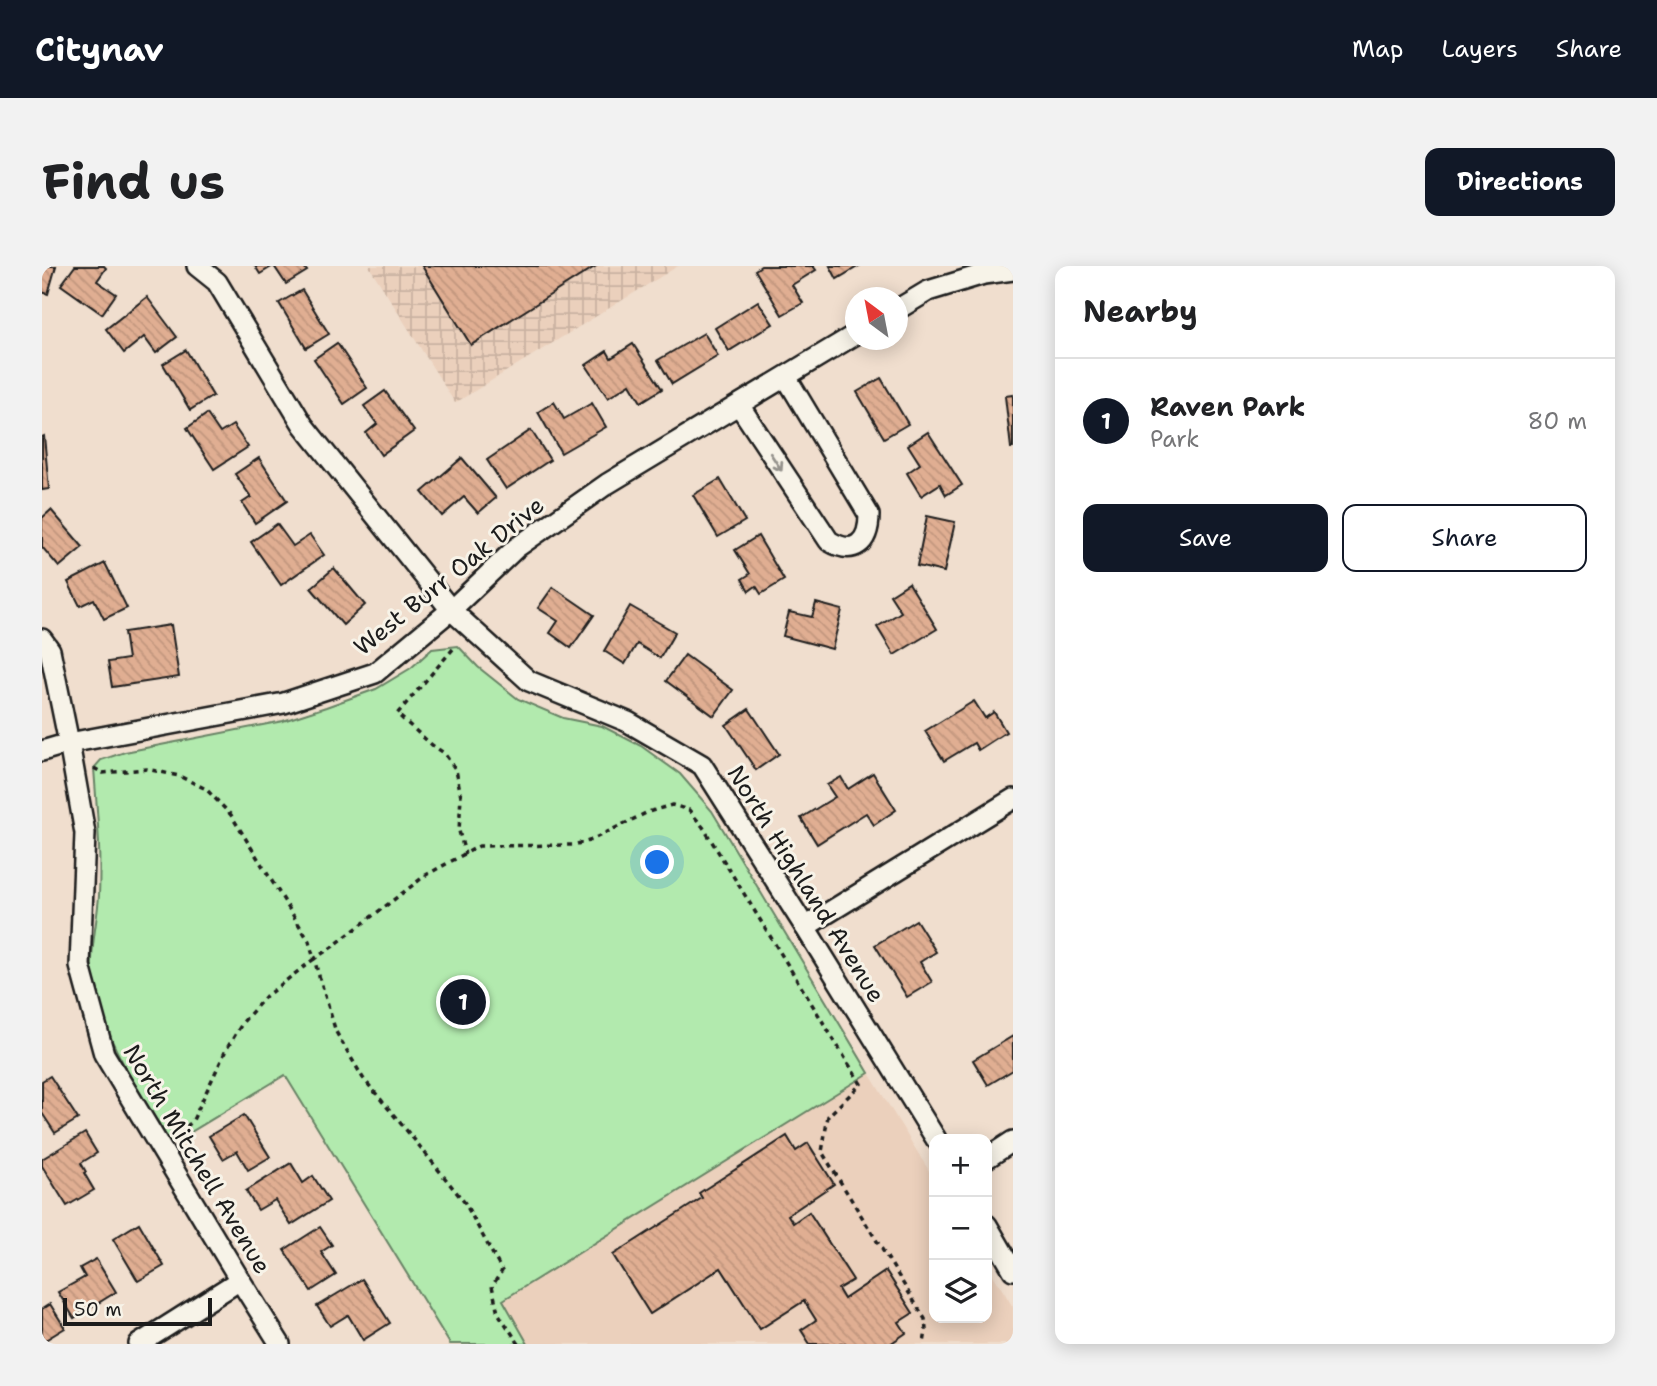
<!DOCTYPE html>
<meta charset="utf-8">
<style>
:root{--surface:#fff;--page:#f2f2f2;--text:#202124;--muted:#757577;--line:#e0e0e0;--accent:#111827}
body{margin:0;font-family:"Shantell Sans",sans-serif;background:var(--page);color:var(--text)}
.controls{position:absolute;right:21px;bottom:21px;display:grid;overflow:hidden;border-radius:14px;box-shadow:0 4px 18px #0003}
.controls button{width:63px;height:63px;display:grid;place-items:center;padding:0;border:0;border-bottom:2px solid var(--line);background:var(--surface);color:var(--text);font:35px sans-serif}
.compass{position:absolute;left:803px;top:21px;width:63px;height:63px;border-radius:50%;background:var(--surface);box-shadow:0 4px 18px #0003;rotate:328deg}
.scale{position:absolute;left:21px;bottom:18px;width:149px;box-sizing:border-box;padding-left:7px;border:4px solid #1c1c1c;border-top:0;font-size:19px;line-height:24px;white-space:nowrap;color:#1c1c1c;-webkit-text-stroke:5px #f7f3e8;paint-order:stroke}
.you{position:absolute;left:616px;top:597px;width:24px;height:24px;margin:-18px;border:5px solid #fff;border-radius:50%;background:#1a73e8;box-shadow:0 0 0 10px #1a73e833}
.badge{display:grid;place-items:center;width:46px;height:46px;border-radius:50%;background:var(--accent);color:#fff;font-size:23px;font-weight:700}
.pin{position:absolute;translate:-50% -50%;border:4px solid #fff;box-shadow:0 2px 7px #0006}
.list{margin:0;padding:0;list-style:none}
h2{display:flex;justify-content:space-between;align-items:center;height:91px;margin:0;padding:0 28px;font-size:30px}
h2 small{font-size:23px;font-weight:400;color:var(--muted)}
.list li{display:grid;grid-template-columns:46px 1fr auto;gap:21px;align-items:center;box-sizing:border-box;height:126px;padding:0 28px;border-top:2px solid var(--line)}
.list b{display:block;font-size:26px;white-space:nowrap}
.list p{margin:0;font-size:23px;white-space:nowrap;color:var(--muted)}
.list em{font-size:23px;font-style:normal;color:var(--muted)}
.actions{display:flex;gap:14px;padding:21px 28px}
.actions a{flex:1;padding:16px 0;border:2px solid var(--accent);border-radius:14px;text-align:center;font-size:24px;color:var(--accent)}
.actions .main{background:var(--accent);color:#fff}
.icon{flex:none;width:38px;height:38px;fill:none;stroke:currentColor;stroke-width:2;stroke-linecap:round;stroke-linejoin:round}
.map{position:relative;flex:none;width:971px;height:1078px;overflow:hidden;border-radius:14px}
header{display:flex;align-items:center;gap:42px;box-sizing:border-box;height:98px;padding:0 35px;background:var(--accent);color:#fff}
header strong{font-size:33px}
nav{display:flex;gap:38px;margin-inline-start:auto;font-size:24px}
.intro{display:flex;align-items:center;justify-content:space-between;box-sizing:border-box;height:168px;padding:0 42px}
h1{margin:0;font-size:49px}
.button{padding:18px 32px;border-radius:14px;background:var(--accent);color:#fff;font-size:24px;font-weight:700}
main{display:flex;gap:42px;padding:0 42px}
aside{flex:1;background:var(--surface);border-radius:14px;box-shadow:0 4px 18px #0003}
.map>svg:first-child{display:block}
</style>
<header>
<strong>Citynav</strong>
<nav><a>Map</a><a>Layers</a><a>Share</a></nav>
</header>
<div class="intro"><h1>Find us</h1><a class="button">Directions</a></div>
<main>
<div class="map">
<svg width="971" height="1078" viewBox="0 0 971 1078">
<defs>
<pattern id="industrial-grid" width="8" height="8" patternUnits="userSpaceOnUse" patternTransform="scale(1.75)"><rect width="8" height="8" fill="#ebd0bc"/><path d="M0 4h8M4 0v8" fill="none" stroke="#c9b2a1"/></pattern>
<pattern id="building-back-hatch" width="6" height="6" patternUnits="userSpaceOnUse" patternTransform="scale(1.75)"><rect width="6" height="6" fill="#e0ae92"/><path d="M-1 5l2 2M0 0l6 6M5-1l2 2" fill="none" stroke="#c0957d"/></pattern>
</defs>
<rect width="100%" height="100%" fill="#f0dece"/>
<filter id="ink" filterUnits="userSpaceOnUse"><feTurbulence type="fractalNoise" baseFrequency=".0143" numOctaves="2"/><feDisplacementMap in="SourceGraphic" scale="14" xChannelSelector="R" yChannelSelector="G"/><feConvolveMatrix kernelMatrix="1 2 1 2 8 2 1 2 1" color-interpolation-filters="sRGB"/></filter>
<g filter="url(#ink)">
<polygon fill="#ebd0bc" points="827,807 892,913 892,1052 945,1052 945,999 971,1041 971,1078 486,1078 461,1035"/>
<polygon fill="url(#industrial-grid)" points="327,0 636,0 413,137"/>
<path fill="#b2eaae" stroke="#678365" stroke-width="2" d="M416,380L436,401L476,433L521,452L560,460L599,480L638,508L670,545L827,807L461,1034L486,1078H408L243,809L129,878C100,829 60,773 51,715C47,688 55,658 57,630C59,587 55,545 52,502L59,494L83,486L241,455L284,441L334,423L369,402L390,383Z"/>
<g fill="url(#building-back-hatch)" stroke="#1c1c1c" stroke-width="2">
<polygon points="0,0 14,0 6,28 0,26"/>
<polygon points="33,0 62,0 64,2 55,15 74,28 60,48 19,19"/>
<polygon points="213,0 231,0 218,8"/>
<polygon points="232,0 261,0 265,5 244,18"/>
<polygon points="380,0 554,0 429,79"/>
<polygon points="719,0 771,0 774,4 750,19 761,37 740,49 713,4"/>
<polygon points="788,0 817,0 795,13"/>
<polygon points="260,24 287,68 264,82 237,37"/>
<polygon points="105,31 135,71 114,87 102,71 82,87 64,63"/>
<polygon points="716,35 731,58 687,85 673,62"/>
<polygon points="662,67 676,90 630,118 616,94"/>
<polygon points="295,77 325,122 302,138 272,93"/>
<polygon points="591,78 620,123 599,136 588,118 566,132 544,99 565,85 569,92"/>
<polygon points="144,84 171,130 148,144 121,98"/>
<polygon points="839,112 866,158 842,172 815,126"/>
<polygon points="343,125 372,165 339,189 324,167 335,158 322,140"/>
<polygon points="971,129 971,182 969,182 963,130"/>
<polygon points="512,136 522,153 550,137 564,161 519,187 496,146"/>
<polygon points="165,148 178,167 191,159 206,181 172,203 145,162"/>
<polygon points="489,164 508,194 464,223 445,194"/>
<polygon points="886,166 920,219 904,229 898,218 879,230 865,207 878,198 866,179"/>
<polygon points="2,170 7,223 0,224 0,171"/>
<polygon points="217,192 245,235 213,257 200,237 209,231 193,208"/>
<polygon points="420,192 454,232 436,247 422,231 400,250 380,226"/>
<polygon points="678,213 703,255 676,271 651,229"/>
<polygon points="9,244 41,281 17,301 0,281 0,252"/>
<polygon points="885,250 913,256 902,306 875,300"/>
<polygon points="235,258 251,280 268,269 282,289 239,319 209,276"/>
<polygon points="716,270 742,314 719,328 714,320 707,325 700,313 708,308 693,284"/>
<polygon points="63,297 85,342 62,353 52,333 38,340 26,316"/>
<polygon points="292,302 323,339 301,359 269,322"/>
<polygon points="867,317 895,363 852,389 835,361 859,346 848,329"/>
<polygon points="511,321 552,349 529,382 508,367 516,355 496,342"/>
<polygon points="774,337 800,344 790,383 741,370 747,346 770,351"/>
<polygon points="588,340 633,366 618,392 595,378 583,398 562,385"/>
<polygon points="129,359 137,411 70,421 66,396 86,393 82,366"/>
<polygon points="643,389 691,424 672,450 624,415"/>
<polygon points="932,435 943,452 952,446 964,466 936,484 932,477 902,495 883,465"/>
<polygon points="707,443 737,488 714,504 684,459"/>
<polygon points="831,507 854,544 832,559 824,547 775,578 759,552 793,531 785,519 799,511 806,523"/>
<polygon points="874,654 894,686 878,696 890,716 865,731 833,679"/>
<polygon points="971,770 971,804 946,819 931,794"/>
<polygon points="8,810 36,853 13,867 0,847 0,815"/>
<polygon points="202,849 228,891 206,904 195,885 181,893 167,870"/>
<polygon points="43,867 55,887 39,897 44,906 42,907 52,924 25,940 0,900 0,893"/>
<polygon points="745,870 754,885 766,877 792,918 746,949 751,957 767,946 811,1014 796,1023 802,1033 844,1005 871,1047 857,1056 864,1067 848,1078 768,1078 759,1064 774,1054 762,1035 718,1063 679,1002 608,1048 571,989 660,932 657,927"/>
<polygon points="249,897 261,917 271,910 287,935 249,959 233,934 216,944 204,925"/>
<polygon points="97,957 122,1000 96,1015 71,973"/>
<polygon points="278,961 290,979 279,986 294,1009 269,1025 242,984"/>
<polygon points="54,993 74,1026 32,1052 16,1026 43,1011 38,1002"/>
<polygon points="320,1013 348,1057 321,1074 306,1049 288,1060 275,1040"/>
<polygon points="8,1038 23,1062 0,1076 0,1043"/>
</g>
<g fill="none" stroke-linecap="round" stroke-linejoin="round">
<g stroke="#1c1c1c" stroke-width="24">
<g id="street">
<polyline points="155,0 175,16 261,159 409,344 487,415 586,456 660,499 763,661 894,873"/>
<polyline points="856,43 886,25 942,8 971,4"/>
<path d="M697,139L787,275C812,290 827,277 827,249L744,111"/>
<polyline points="0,373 8,384 27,477 43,567 38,700 62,788 198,1014 238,1078"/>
<polyline points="0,485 27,477 242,437 333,407 409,344 474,282 565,218 814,68"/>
<polyline points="763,661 971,533"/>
<polyline points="945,892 971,875"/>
<polyline points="945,959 971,1004"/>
<polyline points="97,1078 198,1014"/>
</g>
</g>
<g stroke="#1c1c1c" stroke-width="3.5" stroke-dasharray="5 5" stroke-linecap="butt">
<polyline points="411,383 355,448 390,479 402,487 414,504 419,530 417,565 423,588"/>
<polyline points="52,502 61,507 105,503 137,510 164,523 189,549 267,675 272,693 224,730 201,756 184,784 150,856 132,870"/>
<polyline points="477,1078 456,1047 450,1020 460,1005 423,937 375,877 321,812 294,766 272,693 290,681 384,609 437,580 531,579 547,575 606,546 630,539 647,544 661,561 819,818 786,850 780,886 883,1053 884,1064 882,1078"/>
</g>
<use href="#street" stroke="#f7f3e8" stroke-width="19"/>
</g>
<defs><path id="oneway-shaft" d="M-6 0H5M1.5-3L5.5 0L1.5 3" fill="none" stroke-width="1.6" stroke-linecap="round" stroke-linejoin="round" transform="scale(1.75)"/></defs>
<use stroke="#94928c" href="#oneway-shaft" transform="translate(734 196) rotate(57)"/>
</g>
<g text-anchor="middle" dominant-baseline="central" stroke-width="6" stroke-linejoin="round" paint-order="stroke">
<g font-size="24" fill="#1c1c1c" stroke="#f7f3e8">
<text transform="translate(407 310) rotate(-39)">West Burr Oak Drive</text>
<text transform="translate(764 618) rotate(58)">North Highland Avenue</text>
<text transform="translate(155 893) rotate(59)">North Mitchell Avenue</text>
</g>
</g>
</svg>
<div class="controls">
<button>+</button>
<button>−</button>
<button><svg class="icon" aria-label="layers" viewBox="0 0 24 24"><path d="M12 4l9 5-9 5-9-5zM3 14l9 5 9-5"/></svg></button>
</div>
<svg class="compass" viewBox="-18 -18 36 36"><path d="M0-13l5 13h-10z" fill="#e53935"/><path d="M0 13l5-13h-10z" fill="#757577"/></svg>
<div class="scale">50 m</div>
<div class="you"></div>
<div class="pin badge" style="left:421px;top:736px">1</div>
</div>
<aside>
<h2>Nearby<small></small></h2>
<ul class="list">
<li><span class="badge">1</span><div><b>Raven Park</b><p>Park</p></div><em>80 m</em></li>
</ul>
<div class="actions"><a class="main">Save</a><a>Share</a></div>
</aside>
</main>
